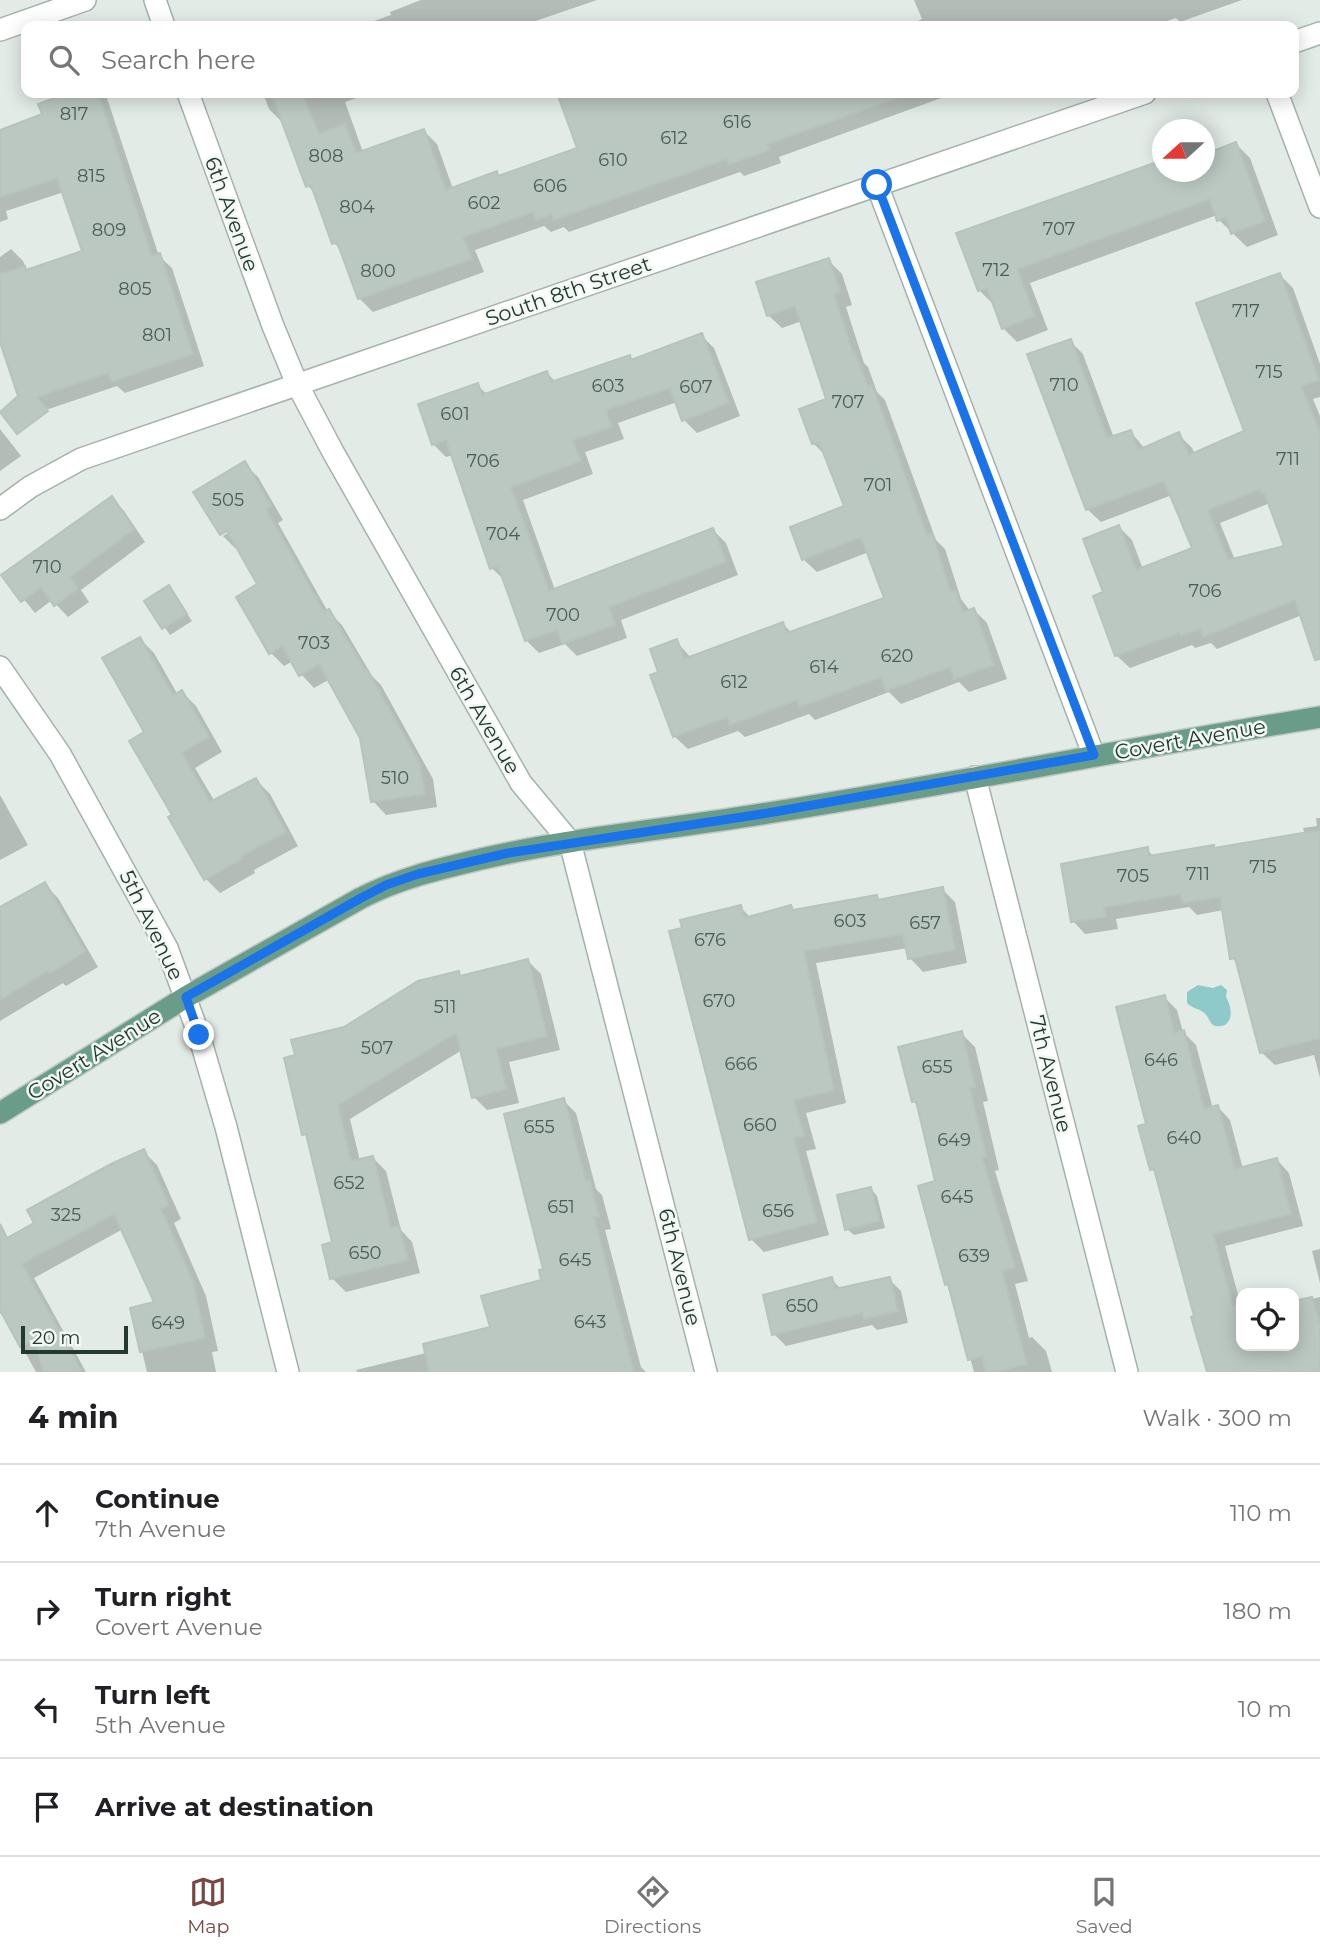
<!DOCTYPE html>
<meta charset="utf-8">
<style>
:root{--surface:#fff;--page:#f2f2f2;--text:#202124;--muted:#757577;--line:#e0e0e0;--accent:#794641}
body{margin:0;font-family:Montserrat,sans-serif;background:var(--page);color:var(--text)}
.controls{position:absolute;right:21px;bottom:21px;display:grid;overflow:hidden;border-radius:14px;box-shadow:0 4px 18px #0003}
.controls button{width:63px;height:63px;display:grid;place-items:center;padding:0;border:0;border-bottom:2px solid var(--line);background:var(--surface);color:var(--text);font:35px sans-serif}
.compass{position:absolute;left:1152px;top:119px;width:63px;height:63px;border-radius:50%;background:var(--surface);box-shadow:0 4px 18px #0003;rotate:249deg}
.scale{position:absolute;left:21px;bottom:18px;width:107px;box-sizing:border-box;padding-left:7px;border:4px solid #243a31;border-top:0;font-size:19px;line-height:24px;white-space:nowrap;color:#243a31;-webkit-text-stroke:5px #f2f8f4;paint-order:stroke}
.stop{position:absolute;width:21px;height:21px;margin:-16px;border:5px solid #1a73e8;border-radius:50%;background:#fff}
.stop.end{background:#1a73e8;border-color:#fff;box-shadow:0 2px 7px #0008}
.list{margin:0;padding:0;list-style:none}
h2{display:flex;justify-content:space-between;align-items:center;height:91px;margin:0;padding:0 28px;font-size:30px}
h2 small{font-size:23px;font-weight:400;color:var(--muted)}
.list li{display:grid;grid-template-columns:46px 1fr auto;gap:21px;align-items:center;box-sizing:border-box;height:98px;padding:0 28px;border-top:2px solid var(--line)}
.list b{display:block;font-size:26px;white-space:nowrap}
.list p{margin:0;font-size:23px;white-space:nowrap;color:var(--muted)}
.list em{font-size:23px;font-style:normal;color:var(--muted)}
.icon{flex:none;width:38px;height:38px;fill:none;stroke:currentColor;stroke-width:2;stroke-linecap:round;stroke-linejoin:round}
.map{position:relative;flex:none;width:1320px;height:1372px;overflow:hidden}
.search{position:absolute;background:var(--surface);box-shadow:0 4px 18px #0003;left:21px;right:21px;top:21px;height:77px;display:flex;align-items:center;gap:18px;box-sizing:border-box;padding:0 24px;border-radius:14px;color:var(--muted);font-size:26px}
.sheet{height:483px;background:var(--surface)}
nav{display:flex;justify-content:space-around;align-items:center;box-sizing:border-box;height:98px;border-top:2px solid var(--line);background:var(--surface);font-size:19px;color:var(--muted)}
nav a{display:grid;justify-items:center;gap:4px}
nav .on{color:var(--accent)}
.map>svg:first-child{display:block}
</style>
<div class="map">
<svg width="1320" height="1372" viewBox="0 0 1320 1372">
<rect width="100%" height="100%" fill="#e2ebe6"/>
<path fill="#8fcacb" d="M1198,985L1213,988L1221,985L1227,990L1226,997C1231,1006 1234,1018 1225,1025C1207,1030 1213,1019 1203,1012C1197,1008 1192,1008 1187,1003V992Z"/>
<g fill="#0003" fill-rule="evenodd">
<polygon points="421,0 597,0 521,26 360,26 391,15 390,12"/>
<polygon points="914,0 1242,0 1180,22 1176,18 1152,26 907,26 922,19"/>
<polygon points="74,93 102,93 107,98 159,256 172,268 204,366 125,393 117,386 34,414 0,336 0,257 11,249 23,261 27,271 84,252 64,192 6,211 8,219 0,222 0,132 44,115 40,105"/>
<polygon points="263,93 371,93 345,102 363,152 424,131 437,144 453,189 497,173 500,177 579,149 559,93 756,93 759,100 779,93 955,93 779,157 781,163 744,176 740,172 569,232 564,227 551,232 544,226 475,250 484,272 373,312 360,299 342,251 334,243 317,195 308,186 282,122 269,109"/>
<polygon points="425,93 443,93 430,98"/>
<polygon points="1236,144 1250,158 1278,235 1247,247 1219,220 1217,215 1030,283 1048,330 1017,342 1003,328 993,304 979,290 1162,172 1204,172 1204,156"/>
<polygon points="828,260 842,274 852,305 846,307 864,363 868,367 877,392 885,400 936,540 945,549 961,599 970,611 974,610 987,623 1007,679 969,692 959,682 901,704 889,692 815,720 809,714 745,737 738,731 688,749 674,736 660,673 676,641 691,658 783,624 792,633 886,599 869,552 817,572 803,559 846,508 827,457 813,443 828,400 802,321 782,328 768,315"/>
<path d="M1280,275L1293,288L1320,364V397L1313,399L1320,416V637L1302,615L1217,649L1211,643L1195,648L1192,645L1130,668L1116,655L1106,593L1119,527L1132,540L1143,569L1194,549L1172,495L1101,522L1087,509L1070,341L1083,354L1114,438L1131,432L1145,449L1179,435L1192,448L1195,454L1246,432ZM1270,503L1286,547L1235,560L1220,523Z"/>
<polygon points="701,335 714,348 740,416 697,433 684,420 677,402 618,423 624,439 585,452 593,474 523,500 555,590 713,530 726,543 738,575 621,620 627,638 577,656 565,644 539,653 526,640 505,581 492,568 453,455 446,457 433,444 477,385 488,395 547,373 556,382 629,357 633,361"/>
<polygon points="0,429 21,456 0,471"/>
<polygon points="244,464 258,477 283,520 278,523 328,612 342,625 372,676 381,685 433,779 437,807 386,815 373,801 362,737 330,679 314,688 301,674 293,661 284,666 271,653 259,585 238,546 235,548 223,536 236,528 223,532 223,535 196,492"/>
<polygon points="112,498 124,511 145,542 81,590 89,602 68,617 52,600 35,613 4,575"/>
<polygon points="169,587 192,621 170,635 146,601"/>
<polygon points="140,639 154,653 178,695 182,692 196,706 222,752 195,768 215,802 256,780 270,794 298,846 254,870 255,873 220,893 206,879 171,818 175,816 146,733"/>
<polygon points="0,795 28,845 0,860"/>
<polygon points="1316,818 1320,818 1320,1078 1314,1055 1275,1065 1262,1053 1238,964 1232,958 1224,910 1197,915 1189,907 1116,919 1118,929 1085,934 1073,921 1147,849 1154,857 1213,847 1216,850 1305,835 1303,828 1317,826"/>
<polygon points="44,884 58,898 98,967 66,986 63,983 0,1021 0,921"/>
<polygon points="942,889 955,902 967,963 923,972 910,958 908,948 816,963 846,1103 806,1113 816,1149 806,1151 829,1235 764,1252 751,1239 740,907 751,918 791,907 795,911 877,897 880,901"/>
<polygon points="528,961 541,974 560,1050 509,1062 519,1103 487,1110 474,1097 462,1050 350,1119 360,1161 373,1158 386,1171 401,1230 412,1242 420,1273 346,1292 332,1278 335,1244 309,1139 304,1134 297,1056 345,1029 458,973 462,977"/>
<polygon points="1164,997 1177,1010 1183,1032 1196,1045 1213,1109 1218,1107 1230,1120 1243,1169 1277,1160 1289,1173 1303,1226 1225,1246 1241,1306 1241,1346 1294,1346 1294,1303 1320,1297 1320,1372 1209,1372 1157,1174 1152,1169 1149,1125"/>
<polygon points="961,1033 975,1047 988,1101 983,1102 999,1170 995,1171 1028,1281 1015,1284 1029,1338 1032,1337 1046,1351 1052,1372 974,1372 951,1289 946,1284 938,1183 920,1108 913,1101"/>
<polygon points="563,1100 576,1113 596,1189 602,1195 611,1229 605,1230 641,1367 646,1372 357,1372 356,1370 426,1353 492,1329 543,1281"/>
<polygon points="143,1151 157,1165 181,1219 174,1223 206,1296 218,1351 212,1352 216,1372 147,1372 132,1309 157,1304 123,1229 34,1278 86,1372 36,1372 3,1312 0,1314 0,1244 37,1223"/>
<polygon points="871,1189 877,1196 885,1228 854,1235 847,1229"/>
<polygon points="1320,1249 1320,1283 1312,1251"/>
<polygon points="831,1279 842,1290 889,1279 901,1291 908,1323 877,1330 872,1325 786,1346 774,1334"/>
</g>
<g fill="#bbc8c1" stroke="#b5c4bc" stroke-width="2" fill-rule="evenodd">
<polygon points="68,93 98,93 152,256 160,253 193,354 111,382 108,373 37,397 48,411 17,434 0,412 18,396 0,342 0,274 25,266 26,270 82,251 57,178 0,197 0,130 42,114 38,104"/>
<polygon points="271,93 302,93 319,134 345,124 356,153 424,129 446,190 497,171 498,176 577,148 557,93 900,93 901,97 767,144 770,150 729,164 727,159 554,220 552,214 536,220 533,212 463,237 472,259 358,299 337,242 332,244 311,185 306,187"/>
<polygon points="1236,142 1265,221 1231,234 1226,218 1217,221 1210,199 1017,269 1035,316 1002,329 987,288 978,291 956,233 1163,160 1163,172 1205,172 1205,154"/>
<polygon points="829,258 840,291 834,294 853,353 855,352 868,386 872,385 927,535 932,533 951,592 956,591 963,612 974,608 994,665 954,679 950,667 886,691 881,677 800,707 797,700 730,725 727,717 673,737 650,675 658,672 650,649 677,639 684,659 783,622 787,633 884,598 861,537 802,560 790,527 844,506 819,442 812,444 799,409 826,399 795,306 767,316 756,282"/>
<path d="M1280,273L1319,380L1301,386L1320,433V659L1315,660L1295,600L1203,637L1200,629L1181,636L1179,633L1115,656L1093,596L1103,592L1083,539L1119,525L1136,570L1192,548L1164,481L1086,510L1027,354L1071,339L1107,438L1131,430L1138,450L1179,432L1189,455L1244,431L1196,303ZM1260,489L1262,493L1264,492L1284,546L1228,560L1208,510Z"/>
<polygon points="702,333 729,403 682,421 670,388 606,410 612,427 573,440 581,461 511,487 549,591 713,528 726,562 609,607 615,625 562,644 557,630 525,641 498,566 490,569 446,440 432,445 418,404 478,383 482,395 547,371 551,382 630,355 631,360"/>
<polygon points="245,461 271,506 266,509 324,612 329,609 365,670 367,669 420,764 425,794 371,802 360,738 319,664 299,676 282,646 269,654 236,597 257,584 227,531 220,535 193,492"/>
<polygon points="112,496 134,529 70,577 78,589 54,606 41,587 21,602 1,575"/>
<polygon points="169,585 187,614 162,629 144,601"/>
<polygon points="140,637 173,695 182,690 209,737 182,753 210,802 256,778 286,832 241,856 243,858 204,880 168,817 172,815 129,741 144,732 102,658"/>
<polygon points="1320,830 1320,1038 1260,1053 1235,958 1230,959 1220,897 1182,903 1181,894 1104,907 1106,917 1071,922 1061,864 1148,847 1149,856 1214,845 1214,848"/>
<polygon points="45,882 85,952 50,973 49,970 0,1000 0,907"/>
<polygon points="943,887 955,950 908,959 903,934 804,951 834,1090 794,1100 804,1136 794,1138 817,1222 749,1240 669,931 682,928 680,920 741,905 744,918 791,905 793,910 877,895 878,900"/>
<polygon points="528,959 547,1036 496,1049 507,1089 472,1098 456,1033 338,1105 351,1161 373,1156 391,1228 399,1226 408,1260 330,1279 322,1245 332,1242 306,1134 302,1135 284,1058 295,1055 291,1040 344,1027 418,981 459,971 460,976"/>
<polygon points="1165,995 1174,1033 1184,1030 1204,1109 1218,1105 1235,1169 1277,1158 1291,1214 1213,1234 1233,1306 1241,1304 1241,1346 1294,1346 1294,1301 1312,1297 1320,1326 1320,1372 1207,1372 1191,1317 1194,1316 1154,1169 1150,1170 1138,1126 1146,1124 1116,1007"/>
<polygon points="962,1031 975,1087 970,1088 986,1156 982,1157 1015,1267 1002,1271 1027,1364 996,1372 986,1372 982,1356 968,1360 948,1284 945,1285 918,1186 935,1181 916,1101 912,1102 898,1047"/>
<polygon points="564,1098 586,1181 590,1180 599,1216 594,1217 634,1372 429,1372 423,1344 490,1327 481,1296 541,1280 539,1270 543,1269 504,1114"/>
<polygon points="144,1149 169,1206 161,1209 193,1281 205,1338 140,1352 130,1308 154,1302 114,1214 22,1264 82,1372 43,1372 35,1340 20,1347 0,1310 0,1224 7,1238 34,1223 27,1210 111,1164"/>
<polygon points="871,1187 880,1221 845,1230 837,1195"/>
<polygon points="832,1277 835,1289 890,1277 898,1311 864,1319 862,1313 772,1335 763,1295"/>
</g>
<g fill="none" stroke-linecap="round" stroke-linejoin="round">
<g stroke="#a5b2ac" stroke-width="24">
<g id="minor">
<polyline points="155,0 164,26"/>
<polyline points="0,30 85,0"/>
<polyline points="1294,42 1320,33"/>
<polyline points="188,93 273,326 297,384 333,452 521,783 570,842 706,1372"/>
<polyline points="1277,93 1320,207"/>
<polyline points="877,185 1094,756"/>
<polyline points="0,509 30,487 81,459 1145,93"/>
<polyline points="0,667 60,754 167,948 199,1035 226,1127 288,1372"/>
<polyline points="975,777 1127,1372"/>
</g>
</g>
<g stroke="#c2c8c5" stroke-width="24">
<path id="major" d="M0,1113L186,997L361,898C400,878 439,869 481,859C576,837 673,829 768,813C953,784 1136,747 1320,717"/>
</g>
<use href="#minor" stroke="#fff" stroke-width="21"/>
<use href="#major" stroke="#6a9d89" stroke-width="21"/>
</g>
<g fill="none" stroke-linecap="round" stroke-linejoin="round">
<polyline stroke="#1a73e8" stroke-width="9" points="199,1035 186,997 361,898 386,885 418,874 508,853 768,813 1094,755 877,185"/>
</g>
<g text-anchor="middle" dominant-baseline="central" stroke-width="5" stroke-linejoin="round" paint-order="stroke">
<g font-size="18" fill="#4a5e55">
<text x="74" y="114">817</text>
<text x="737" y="122">616</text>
<text x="674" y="138">612</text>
<text x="326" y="156">808</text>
<text x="613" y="160">610</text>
<text x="91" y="176">815</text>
<text x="550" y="186">606</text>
<text x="484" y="203">602</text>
<text x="357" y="207">804</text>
<text x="1059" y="229">707</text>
<text x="109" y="230">809</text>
<text x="996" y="270">712</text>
<text x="378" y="271">800</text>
<text x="135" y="289">805</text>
<text x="1246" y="311">717</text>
<text x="157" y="335">801</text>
<text x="1269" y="372">715</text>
<text x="1064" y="385">710</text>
<text x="608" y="386">603</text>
<text x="696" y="387">607</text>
<text x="848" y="402">707</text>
<text x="455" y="414">601</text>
<text x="1288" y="459">711</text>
<text x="483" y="461">706</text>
<text x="878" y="485">701</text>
<text x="228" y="500">505</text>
<text x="503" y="534">704</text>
<text x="47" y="567">710</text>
<text x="1205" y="591">706</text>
<text x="563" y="615">700</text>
<text x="314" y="643">703</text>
<text x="897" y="656">620</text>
<text x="824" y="667">614</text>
<text x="734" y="682">612</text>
<text x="395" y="778">510</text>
<text x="1263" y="867">715</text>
<text x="1198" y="874">711</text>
<text x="1133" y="876">705</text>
<text x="850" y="921">603</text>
<text x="925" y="923">657</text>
<text x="710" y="940">676</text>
<text x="719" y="1001">670</text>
<text x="445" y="1007">511</text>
<text x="377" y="1048">507</text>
<text x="1161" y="1060">646</text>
<text x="741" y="1064">666</text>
<text x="937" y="1067">655</text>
<text x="760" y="1125">660</text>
<text x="539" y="1127">655</text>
<text x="1184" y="1138">640</text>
<text x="954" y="1140">649</text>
<text x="349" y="1183">652</text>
<text x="957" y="1197">645</text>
<text x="561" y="1207">651</text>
<text x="778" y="1211">656</text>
<text x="66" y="1215">325</text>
<text x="365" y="1253">650</text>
<text x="974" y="1256">639</text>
<text x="575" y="1260">645</text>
<text x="802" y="1306">650</text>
<text x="590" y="1322">643</text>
<text x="168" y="1323">649</text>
</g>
<g font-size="21" fill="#243a31" stroke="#f2f8f4">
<text transform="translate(232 214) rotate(70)">6th Avenue</text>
<text transform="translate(568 291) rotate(-19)">South 8th Street</text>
<text transform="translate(485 720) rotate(60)">6th Avenue</text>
<text transform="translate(1190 739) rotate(-10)">Covert Avenue</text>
<text transform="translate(152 925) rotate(64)">5th Avenue</text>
<text transform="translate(94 1054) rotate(-32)">Covert Avenue</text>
<text transform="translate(1051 1074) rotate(76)">7th Avenue</text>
<text transform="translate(680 1267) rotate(76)">6th Avenue</text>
</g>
</g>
</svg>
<div class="controls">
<button><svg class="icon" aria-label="locate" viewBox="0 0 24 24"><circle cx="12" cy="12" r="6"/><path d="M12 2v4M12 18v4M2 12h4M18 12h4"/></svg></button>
</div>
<svg class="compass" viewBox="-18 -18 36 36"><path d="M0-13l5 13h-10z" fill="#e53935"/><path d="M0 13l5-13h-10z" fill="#757577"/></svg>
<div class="scale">20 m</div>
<div class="stop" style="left:877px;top:185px"></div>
<div class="stop end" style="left:199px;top:1035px"></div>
<div class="search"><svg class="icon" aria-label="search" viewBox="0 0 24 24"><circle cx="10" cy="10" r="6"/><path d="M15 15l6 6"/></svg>Search here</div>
</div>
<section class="sheet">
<h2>4 min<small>Walk · 300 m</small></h2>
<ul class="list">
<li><svg class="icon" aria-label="ahead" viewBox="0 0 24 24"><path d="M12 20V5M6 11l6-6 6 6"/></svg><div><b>Continue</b><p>7th Avenue</p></div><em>110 m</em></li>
<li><svg class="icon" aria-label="right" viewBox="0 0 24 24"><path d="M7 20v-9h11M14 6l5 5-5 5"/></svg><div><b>Turn right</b><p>Covert Avenue</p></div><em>180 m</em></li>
<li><svg class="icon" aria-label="left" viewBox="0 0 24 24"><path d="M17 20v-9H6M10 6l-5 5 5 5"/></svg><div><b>Turn left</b><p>5th Avenue</p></div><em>10 m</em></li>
<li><svg class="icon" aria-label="arrive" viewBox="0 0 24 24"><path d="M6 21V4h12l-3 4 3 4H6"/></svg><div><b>Arrive at destination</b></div></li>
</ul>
</section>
<nav>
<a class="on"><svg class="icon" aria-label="map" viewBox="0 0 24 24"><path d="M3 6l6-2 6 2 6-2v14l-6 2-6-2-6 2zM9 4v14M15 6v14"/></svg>Map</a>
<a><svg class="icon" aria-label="directions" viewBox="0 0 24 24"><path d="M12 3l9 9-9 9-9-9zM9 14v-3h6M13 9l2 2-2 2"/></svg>Directions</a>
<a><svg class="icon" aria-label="saved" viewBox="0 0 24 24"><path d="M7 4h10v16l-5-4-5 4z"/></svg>Saved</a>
</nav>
